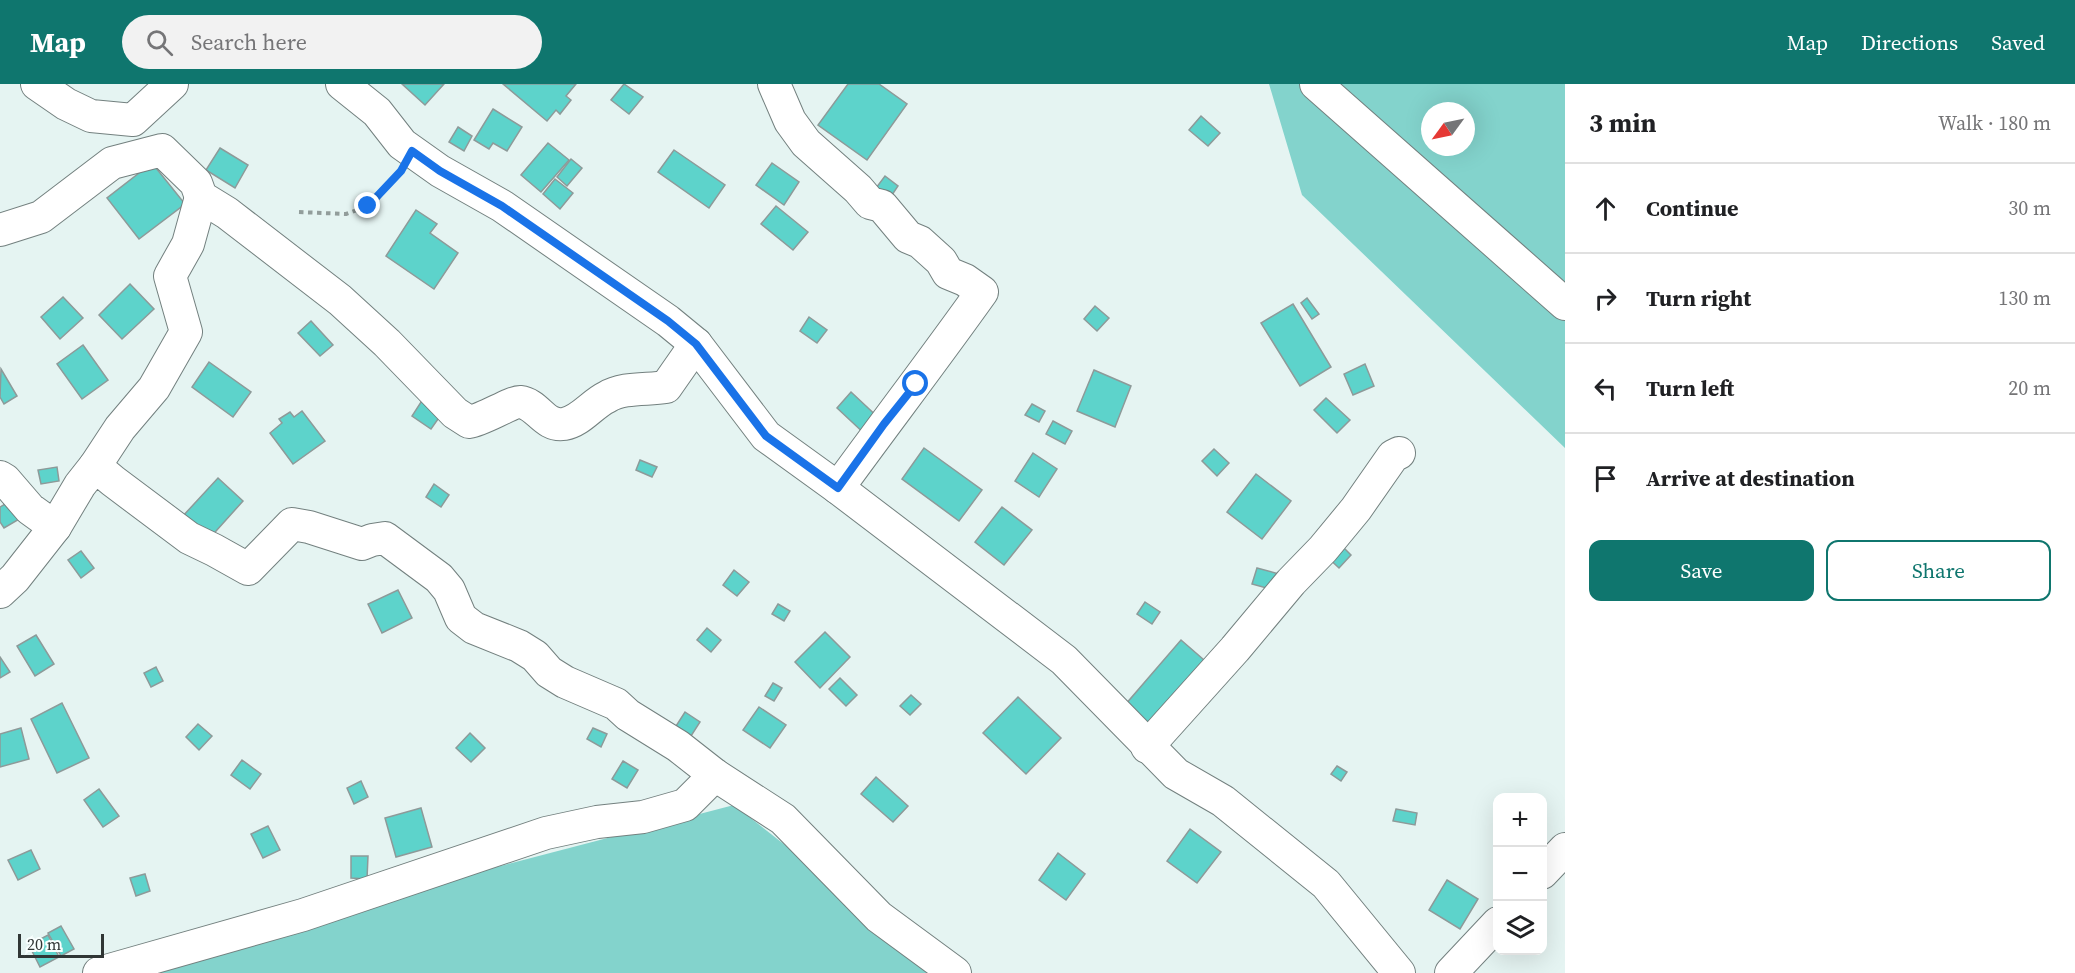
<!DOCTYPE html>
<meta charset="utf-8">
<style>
:root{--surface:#fff;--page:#f2f2f2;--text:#202124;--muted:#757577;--line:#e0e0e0;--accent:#0f766e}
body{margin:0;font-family:"Source Serif 4",serif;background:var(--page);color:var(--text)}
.controls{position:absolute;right:18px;bottom:18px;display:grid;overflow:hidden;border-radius:12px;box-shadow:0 6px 24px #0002}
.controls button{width:54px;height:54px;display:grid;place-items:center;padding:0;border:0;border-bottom:2px solid var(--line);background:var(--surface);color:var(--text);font:30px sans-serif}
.compass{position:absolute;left:1421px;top:18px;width:54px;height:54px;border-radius:50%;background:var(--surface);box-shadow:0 6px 24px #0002;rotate:237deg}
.scale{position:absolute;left:18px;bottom:15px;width:86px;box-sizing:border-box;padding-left:6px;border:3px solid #303635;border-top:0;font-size:16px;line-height:21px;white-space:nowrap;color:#303635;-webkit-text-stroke:4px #f9fffe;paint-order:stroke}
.stop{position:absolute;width:18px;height:18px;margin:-14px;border:4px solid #1a73e8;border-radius:50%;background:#fff}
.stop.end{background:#1a73e8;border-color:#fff;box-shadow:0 2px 6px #0008}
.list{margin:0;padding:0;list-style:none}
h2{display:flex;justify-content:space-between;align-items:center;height:78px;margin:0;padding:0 24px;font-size:26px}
h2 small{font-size:20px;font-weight:400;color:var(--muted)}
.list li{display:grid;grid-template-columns:39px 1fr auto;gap:18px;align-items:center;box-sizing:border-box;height:90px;padding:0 24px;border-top:2px solid var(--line)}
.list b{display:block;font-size:22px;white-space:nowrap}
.list em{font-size:20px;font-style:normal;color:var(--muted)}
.actions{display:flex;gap:12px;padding:18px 24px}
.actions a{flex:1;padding:14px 0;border:2px solid var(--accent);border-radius:12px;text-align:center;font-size:21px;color:var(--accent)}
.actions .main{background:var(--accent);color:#fff}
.icon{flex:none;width:33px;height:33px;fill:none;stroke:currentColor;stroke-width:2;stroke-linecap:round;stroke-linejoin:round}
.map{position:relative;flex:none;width:1565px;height:889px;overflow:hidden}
header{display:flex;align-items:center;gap:36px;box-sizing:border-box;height:84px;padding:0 30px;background:var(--accent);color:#fff}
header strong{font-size:28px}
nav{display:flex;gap:33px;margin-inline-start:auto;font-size:21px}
.search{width:420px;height:54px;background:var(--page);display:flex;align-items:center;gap:15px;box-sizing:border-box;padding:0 21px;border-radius:33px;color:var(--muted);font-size:22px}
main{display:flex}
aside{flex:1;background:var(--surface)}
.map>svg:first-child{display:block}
</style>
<header>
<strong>Map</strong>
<div class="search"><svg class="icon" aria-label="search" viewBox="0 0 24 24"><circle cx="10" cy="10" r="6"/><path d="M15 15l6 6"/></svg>Search here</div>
<nav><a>Map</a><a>Directions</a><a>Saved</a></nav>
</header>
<main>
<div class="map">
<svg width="1565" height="889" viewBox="0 0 1565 889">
<rect width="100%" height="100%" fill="#e5f4f2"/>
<g fill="#83d3cc" fill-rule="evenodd">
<path d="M1269,0H1565V364L1302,111ZM1430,27H1466V63H1430Z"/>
<polygon points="734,721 948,889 91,889"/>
</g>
<g fill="#5dd3cb" stroke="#8d9a99" stroke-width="1.5">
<polygon points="402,0 444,0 425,21"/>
<polygon points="503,0 576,0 566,12 571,16 560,30 556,26 547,37"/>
<polygon points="624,0 643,13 629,30 611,16"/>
<polygon points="848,0 879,0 907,20 867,76 818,41"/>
<polygon points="493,25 522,43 507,67 493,59 489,65 474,56"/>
<polygon points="1201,32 1220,49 1208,62 1189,46"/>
<polygon points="458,43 472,52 464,67 449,58"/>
<polygon points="548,59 569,76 541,108 521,91"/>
<polygon points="220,64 248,81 235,104 206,86"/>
<polygon points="674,66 725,101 709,124 658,88"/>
<polygon points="571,75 582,84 567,102 557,93"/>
<polygon points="152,79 185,120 139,155 107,114"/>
<polygon points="772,79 799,98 784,121 756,101"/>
<polygon points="885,92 898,102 890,114 876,104"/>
<polygon points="555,95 573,109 560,125 543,110"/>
<polygon points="776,122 808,148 793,166 761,140"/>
<polygon points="416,126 437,140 430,149 458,169 434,205 386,172"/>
<polygon points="130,200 154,225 122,255 99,231"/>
<polygon points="63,213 83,234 60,255 41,233"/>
<polygon points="1307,214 1319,230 1312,235 1301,219"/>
<polygon points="1293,220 1331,283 1300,302 1261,239"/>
<polygon points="1095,222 1109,234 1097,247 1084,235"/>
<polygon points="809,233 827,246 817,259 800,247"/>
<polygon points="311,237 333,261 320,272 298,249"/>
<polygon points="83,261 108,296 82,315 57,280"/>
<polygon points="209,278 251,308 233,333 192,303"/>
<polygon points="1365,280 1374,302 1353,311 1344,290"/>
<polygon points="1,285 17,312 4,320 0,313"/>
<polygon points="1094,286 1131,302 1115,343 1077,327"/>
<polygon points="851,308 882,337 868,353 837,324"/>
<polygon points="1326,314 1350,336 1337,349 1314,326"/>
<polygon points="423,315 443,328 431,345 412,332"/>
<polygon points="1032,320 1045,327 1039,338 1025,331"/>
<polygon points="302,327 325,357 293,380 270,349 282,339 279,335 290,328 294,333"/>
<polygon points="1053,337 1072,347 1065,360 1046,350"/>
<polygon points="924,364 982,406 959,437 902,395"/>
<polygon points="1214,365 1229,379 1217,392 1202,377"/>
<polygon points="1033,369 1057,385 1039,413 1015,397"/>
<polygon points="640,376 657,383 652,393 636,386"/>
<polygon points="57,383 59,397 41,400 38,386"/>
<polygon points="1256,390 1291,417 1262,455 1227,428"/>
<polygon points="218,394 243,417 208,456 182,433"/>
<polygon points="434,400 449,411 441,423 426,413"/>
<polygon points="10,417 21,434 4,444 0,438 0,423"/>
<polygon points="1002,423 1032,446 1004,481 975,458"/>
<polygon points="1336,456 1351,471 1339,484 1324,470"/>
<polygon points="81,467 94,484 81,494 68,476"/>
<polygon points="1257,484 1279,490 1274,506 1252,500"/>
<polygon points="734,486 749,498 737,512 723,501"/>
<polygon points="398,506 412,534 382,549 368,520"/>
<polygon points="1145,518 1160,528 1152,540 1137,530"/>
<polygon points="778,520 790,527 784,537 772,530"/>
<polygon points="707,544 721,556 711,568 697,556"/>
<polygon points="825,548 850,573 820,604 795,578"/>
<polygon points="36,551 54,580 35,592 17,562"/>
<polygon points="1181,556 1211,582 1156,647 1125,621"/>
<polygon points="0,573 10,588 0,594"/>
<polygon points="156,583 163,597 151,603 144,589"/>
<polygon points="840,594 857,611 846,622 829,605"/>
<polygon points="773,599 782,604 774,617 765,612"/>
<polygon points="911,611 921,620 910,631 900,622"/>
<polygon points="1018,613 1061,654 1026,690 983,649"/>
<polygon points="62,619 89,674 57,689 31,635"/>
<polygon points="759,623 786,641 770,664 743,646"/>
<polygon points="685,628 700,638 691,652 676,642"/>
<polygon points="198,640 212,652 199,666 186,653"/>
<polygon points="21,644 29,675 0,683 0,650"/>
<polygon points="593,644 607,650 601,663 587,655"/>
<polygon points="470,649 485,664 471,678 456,664"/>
<polygon points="242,676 261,690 250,705 231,691"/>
<polygon points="623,677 638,686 627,704 612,695"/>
<polygon points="1337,682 1347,688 1341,697 1331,690"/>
<polygon points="876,693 908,722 893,738 861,710"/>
<polygon points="361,697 368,713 354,720 347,704"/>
<polygon points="99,705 119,732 103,743 84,716"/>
<polygon points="421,724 432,763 396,773 385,734"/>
<polygon points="1396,725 1417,729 1415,741 1393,737"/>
<polygon points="268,742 280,766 263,774 251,750"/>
<polygon points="1190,745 1221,768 1197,799 1167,777"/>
<polygon points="31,766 40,785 18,796 8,776"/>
<polygon points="1058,769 1085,790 1066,816 1039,796"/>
<polygon points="351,772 368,772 367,795 351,794"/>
<polygon points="145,790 150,807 136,812 130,794"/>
<polygon points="1447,796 1478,815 1460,845 1429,826"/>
<polygon points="61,842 74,865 61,872 48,849"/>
<polygon points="48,851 59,873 40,883 29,861"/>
</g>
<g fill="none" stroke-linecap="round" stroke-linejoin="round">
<g stroke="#73807f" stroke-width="34">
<g id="minor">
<polyline points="37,0 66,20 91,32 133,36 172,0"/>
<polyline points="342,0 377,28 402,60 440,87 502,122 668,237 696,260 766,352 838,404 1064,576 1176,690 1223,717 1326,800 1399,889"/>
<path d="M774,0L790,37L806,59L858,105L870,119L882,122L908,153L920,158L941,177L948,189L965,196L982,208C935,274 886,338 838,404"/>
<polyline points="1316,0 1565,220"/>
<path d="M0,146L41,133L112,79L162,66L196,99L201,113L227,129L340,216L387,259L455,329L469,338C483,336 511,318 520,318C538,320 544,343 564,340C581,337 592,320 607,313C623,303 647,306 666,303L696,260"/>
<polyline points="95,382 120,344 154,304 186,248 170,192 188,160 201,113"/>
<polyline points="0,393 5,396 30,425 55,443 80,401 95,382 113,397 189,454 214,466 248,485 292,440 309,443 362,460 372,456 385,454 439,494 449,506 461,534 474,544 519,562 535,572 549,588 565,598 616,620 628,631 678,662 715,691 783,735 879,833 955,889"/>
<polyline points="0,508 15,494 55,443"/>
<polyline points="1147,663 1235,565 1291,498 1323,465 1356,425 1393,372 1399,369"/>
<polyline points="1542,789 1565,765"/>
<polyline points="99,889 303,831 546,749 597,738 643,733 685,721 715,691"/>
<polyline points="1451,889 1498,839"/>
</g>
</g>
<polyline stroke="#929d9b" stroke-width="4" stroke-dasharray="4.5 4.5" stroke-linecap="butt" points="299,128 346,130 368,122 396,93"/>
<use href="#minor" stroke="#fff" stroke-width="32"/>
</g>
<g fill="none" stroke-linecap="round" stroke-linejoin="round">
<polyline stroke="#1a73e8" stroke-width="8" points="368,122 401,87 412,67 440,87 502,122 668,237 696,260 766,352 838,404 884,340 916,300"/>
</g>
</svg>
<div class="controls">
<button>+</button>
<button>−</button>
<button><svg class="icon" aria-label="layers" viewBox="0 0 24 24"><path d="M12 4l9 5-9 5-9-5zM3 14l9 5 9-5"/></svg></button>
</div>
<svg class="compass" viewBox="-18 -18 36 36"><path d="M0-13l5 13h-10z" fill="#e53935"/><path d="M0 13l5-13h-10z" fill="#757577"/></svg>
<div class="scale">20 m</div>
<div class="stop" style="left:916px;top:300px"></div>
<div class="stop end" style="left:368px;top:122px"></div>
</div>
<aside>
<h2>3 min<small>Walk · 180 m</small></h2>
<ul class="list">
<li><svg class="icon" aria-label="ahead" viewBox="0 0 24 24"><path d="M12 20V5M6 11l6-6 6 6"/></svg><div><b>Continue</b></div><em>30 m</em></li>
<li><svg class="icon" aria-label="right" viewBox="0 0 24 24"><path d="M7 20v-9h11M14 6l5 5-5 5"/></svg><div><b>Turn right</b></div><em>130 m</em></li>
<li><svg class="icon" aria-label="left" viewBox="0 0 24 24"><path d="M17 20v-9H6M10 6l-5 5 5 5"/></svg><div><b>Turn left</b></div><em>20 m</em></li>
<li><svg class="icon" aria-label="arrive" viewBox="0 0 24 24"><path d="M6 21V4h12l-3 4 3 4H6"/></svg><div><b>Arrive at destination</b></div></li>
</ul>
<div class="actions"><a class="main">Save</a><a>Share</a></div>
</aside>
</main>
